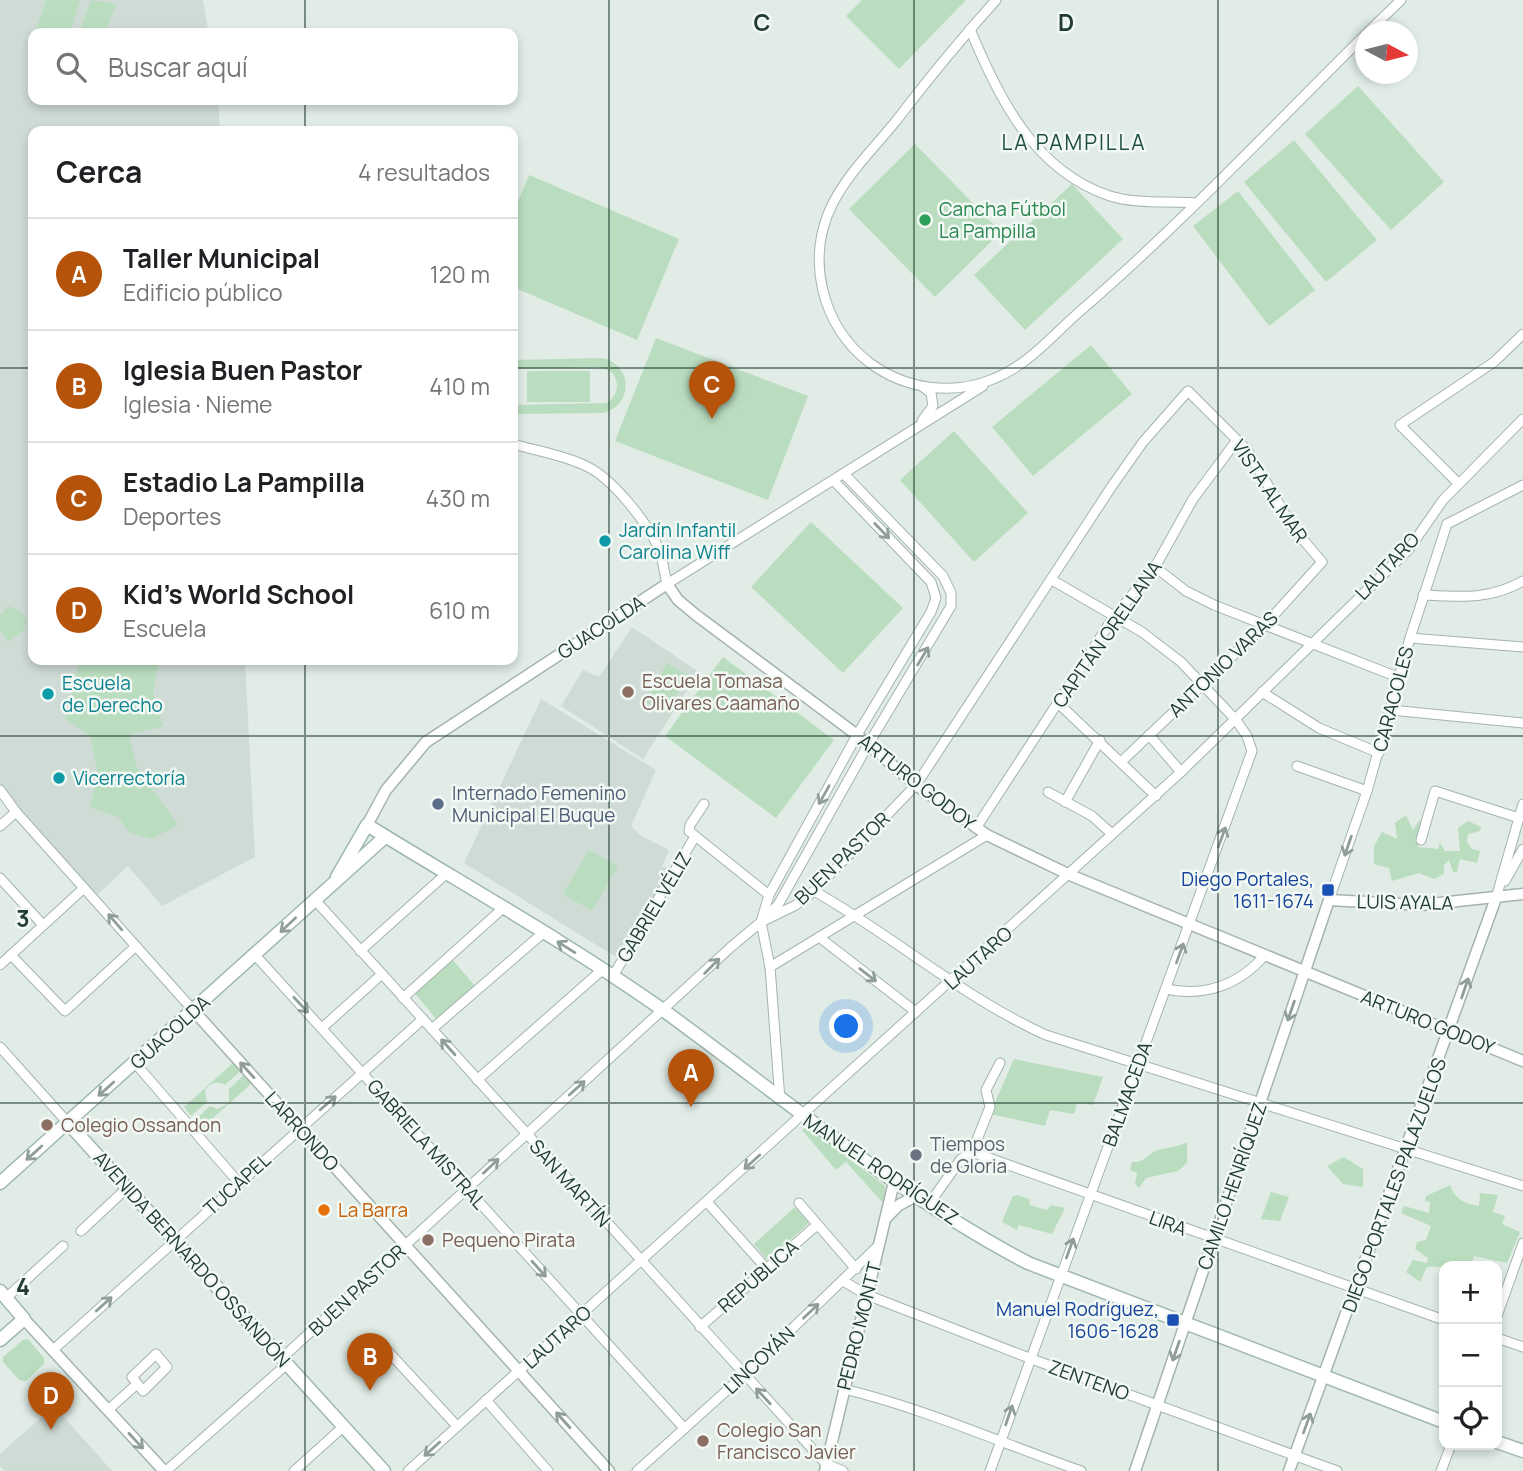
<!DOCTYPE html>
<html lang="es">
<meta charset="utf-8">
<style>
:root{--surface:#fff;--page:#f6f6f6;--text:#202124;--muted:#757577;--line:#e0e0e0;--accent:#b45309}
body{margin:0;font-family:Manrope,sans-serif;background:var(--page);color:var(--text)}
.controls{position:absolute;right:21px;bottom:21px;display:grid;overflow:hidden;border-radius:14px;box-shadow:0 4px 10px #0003}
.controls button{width:63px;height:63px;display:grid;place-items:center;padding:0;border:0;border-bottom:2px solid var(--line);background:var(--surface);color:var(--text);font:35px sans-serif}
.compass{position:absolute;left:1355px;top:21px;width:63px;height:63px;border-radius:50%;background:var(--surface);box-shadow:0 4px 10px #0003;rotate:97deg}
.you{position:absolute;left:847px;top:1027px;width:24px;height:24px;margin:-18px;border:5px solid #fff;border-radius:50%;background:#1a73e8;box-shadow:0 0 0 10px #1a73e833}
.badge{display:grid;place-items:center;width:46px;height:46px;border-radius:50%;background:var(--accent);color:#fff;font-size:23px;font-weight:700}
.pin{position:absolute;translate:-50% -58px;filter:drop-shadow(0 2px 4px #0008)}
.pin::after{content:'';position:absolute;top:37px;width:24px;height:21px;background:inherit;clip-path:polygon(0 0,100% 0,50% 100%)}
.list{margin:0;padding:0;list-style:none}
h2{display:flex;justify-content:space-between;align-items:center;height:91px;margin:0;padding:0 28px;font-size:30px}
h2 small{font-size:23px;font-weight:400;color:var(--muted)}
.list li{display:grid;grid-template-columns:46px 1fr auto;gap:21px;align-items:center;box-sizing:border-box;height:112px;padding:0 28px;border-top:2px solid var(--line)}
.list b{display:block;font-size:26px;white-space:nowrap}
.list p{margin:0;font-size:23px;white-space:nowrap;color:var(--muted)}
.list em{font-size:23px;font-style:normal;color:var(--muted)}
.icon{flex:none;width:38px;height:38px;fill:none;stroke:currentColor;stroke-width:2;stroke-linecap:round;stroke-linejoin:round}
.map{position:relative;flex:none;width:1523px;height:1471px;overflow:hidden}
.search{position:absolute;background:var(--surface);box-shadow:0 4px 10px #0003;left:28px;top:28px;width:490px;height:77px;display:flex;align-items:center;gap:18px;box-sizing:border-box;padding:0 24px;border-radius:14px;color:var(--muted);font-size:26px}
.panel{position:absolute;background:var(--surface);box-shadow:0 4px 10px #0003;left:28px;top:126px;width:490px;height:539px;border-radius:14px}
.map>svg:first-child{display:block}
</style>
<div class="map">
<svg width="1523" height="1471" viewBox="0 0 1523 1471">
<rect width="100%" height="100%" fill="#e1ece6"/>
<g fill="#cfdcd5">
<polygon points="0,0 203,0 208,29 208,33 33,33 33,100 218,100 220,131 33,131 33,660 245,660 255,857 162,906 128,866 97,895 5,792 0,791"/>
<polygon points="632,627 699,672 643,759 561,706 583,670 599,677"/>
<polygon points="541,699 656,770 631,826 641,836 669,850 662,867 671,868 616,957 464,863"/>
<polygon points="54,1406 112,1471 4,1471 0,1466 0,1454"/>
</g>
<g fill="#baddbf">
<polygon points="46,0 80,0 70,33 35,33"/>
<polygon points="91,0 116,4 105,33 79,33"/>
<polygon points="862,0 966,0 899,69 846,16"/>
<polygon points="1358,86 1444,182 1391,230 1305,134"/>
<polygon points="1294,140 1377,240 1326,282 1244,182"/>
<polygon points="915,144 1001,232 935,297 849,209"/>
<polygon points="529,175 679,239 637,340 513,287 513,214"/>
<polygon points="1072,184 1123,239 1025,330 974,275"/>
<polygon points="1238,191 1315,290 1269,326 1193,226"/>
<polygon points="656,338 808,396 768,500 615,441"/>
<polygon points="1091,345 1132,394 1033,476 992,427"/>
<path d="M603,358C634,366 633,407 602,413L513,414V405L606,403C618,396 620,385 613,373L601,367L513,369V360Z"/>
<rect x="527" y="371" width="63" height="31"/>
<polygon points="954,431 1028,513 974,562 900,480"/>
<polygon points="811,522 903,608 843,673 751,587"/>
<polygon points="9,606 21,612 27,621 23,631 8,642 0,629 0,615"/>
<polygon points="723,657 834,740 776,818 665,736"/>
<polygon points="80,660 159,660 153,694 163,726 129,735 137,768 178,825 151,839 129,832 118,817 90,807 98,774 90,735 65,719"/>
<polygon points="667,663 688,675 666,713 645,701"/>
<polygon points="1406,815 1413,830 1420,819 1418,847 1438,849 1440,843 1445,851 1460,851 1458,828 1468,821 1481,827 1480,831 1468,834 1467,842 1472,849 1480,851 1477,863 1460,859 1457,872 1453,872 1449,860 1444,865 1444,874 1434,879 1419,873 1392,881 1389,868 1374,864 1374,846 1382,832 1397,839 1395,823"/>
<polygon points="589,850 618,866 592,911 563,894"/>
<polygon points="451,958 476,987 437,1020 413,991"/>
<polygon points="1014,1059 1103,1077 1093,1105 1077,1103 1074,1114 1050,1110 1045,1126 990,1114"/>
<path d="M234,1062L242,1070L225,1085C217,1080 211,1083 205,1090L207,1102L191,1116L184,1107Z"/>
<polygon points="245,1074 253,1082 202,1128 195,1120 210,1106 218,1109 229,1103 229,1089"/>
<polygon points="806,1127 885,1186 884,1204 846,1162 836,1170 802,1130"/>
<path d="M1187,1142V1163L1178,1171L1146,1178L1139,1188L1135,1184L1137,1173L1130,1170L1132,1162C1145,1163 1147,1154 1158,1150C1169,1147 1177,1147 1187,1142Z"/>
<polygon points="1344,1157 1363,1169 1363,1187 1343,1184 1327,1166"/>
<path d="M1450,1185C1455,1199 1464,1204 1479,1206L1480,1193L1498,1195L1493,1212L1505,1216L1502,1224L1520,1232L1507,1263L1474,1256L1471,1266L1427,1267L1420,1282L1406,1272L1413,1260L1427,1263L1428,1258L1415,1249L1417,1242L1426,1240L1431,1226L1401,1213L1404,1206L1429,1213L1430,1202L1425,1201L1426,1196Z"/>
<polygon points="1271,1192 1289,1197 1280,1221 1261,1219"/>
<polygon points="1018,1195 1029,1199 1030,1205 1047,1210 1051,1205 1065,1208 1052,1234 1019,1225 1017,1230 1002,1222 1013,1196"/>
<polygon points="795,1207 809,1223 767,1260 754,1244"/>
<polygon points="28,1339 44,1358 44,1364 26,1381 19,1380 3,1362 3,1357 23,1340"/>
</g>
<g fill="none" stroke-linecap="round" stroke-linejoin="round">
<g stroke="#a4b4ac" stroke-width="11">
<g id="minor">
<path d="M996,0C961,39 928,79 896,121C875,147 849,172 833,203C805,257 821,326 870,363C905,389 952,396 993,379C1027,366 1051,337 1078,313C1179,226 1271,128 1366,34"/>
<path d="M970,29C998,97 1034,171 1110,196C1135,204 1168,201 1195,203"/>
<polyline points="1368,32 1401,0"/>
<polyline points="922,421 933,406 931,393 923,387"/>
<path d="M513,444C537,451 563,455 586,466C611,477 647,522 658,547C663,558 664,572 667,584L983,386"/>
<polyline points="1458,483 1400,425 1494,362 1523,334"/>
<polyline points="1155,567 1186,591 1214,605 1400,678"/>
<path d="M1423,595C1460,597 1490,600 1523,581"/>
<polyline points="1410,638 1523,647"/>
<polyline points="1262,692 1319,728 1379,753"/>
<polyline points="1058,703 1156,796"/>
<polyline points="1391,710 1523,723"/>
<polyline points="1149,735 1181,772"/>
<polyline points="1297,766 1367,791"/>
<polyline points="0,790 16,812 193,1010"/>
<polyline points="1048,792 1092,816 1112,834"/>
<polyline points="1065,802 1100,740"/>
<polyline points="704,804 690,825 689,831 769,895"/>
<polyline points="0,826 16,812"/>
<polyline points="976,828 1113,618 1155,567 1193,499 1237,440"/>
<polyline points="1421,840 1435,791 1519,818"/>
<polyline points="0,878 43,925"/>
<polyline points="1505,881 1523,849"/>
<path d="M814,891C894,936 962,997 1046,1035L1523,1186"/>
<polyline points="1496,898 1523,804"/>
<polyline points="315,900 826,1464 843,1471"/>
<polyline points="1329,900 1367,791 1410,638 1447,524 1523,485"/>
<polyline points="767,916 778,905 868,745 951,606 951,593 943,576 845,475"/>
<polyline points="819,937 916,1012"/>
<polyline points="360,951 446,874"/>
<polyline points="11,955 65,1011 136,946"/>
<polyline points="255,955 684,1428"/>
<polyline points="0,965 84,888"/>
<polyline points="770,967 987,835"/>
<polyline points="613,976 694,838"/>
<path d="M1166,989C1205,997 1239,985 1265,955"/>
<polyline points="403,998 502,909"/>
<polyline points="322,1028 382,974"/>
<polyline points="432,1029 543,933"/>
<polyline points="0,1047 68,1123"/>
<polyline points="135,1063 239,1183"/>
<polyline points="477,1080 602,970"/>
<polyline points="780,1100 770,967 761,922 769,895 857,735 931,612 936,598 931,582 834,481"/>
<polyline points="972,1152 990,1107 986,1090 1000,1063"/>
<polyline points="707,1202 766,1268"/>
<polyline points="799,1203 856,1269"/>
<polyline points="929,1204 961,1159 972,1152 1444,1320"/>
<polyline points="81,1231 127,1188"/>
<polyline points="843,1281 867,1295 1029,1358 1337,1471"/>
<polyline points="6,1298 63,1246"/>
<polyline points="1497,1316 1523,1243"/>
<polyline points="700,1327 817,1225"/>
<polyline points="1497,1338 1523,1347"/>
<polyline points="384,1347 457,1426"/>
<polyline points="53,1350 423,1019"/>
<polygon points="156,1354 167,1367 143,1391 132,1377"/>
<polyline points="282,1358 731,947 761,922 796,905 814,891 916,785 1112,486 1143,442 1188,391 1247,450 1294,529 1322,562 1264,626 1121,762"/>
<path d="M844,1389C926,1409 1001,1443 1081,1471"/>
<polyline points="486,1400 548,1471"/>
<polyline points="108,1410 137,1384"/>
<polyline points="166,1471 287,1364"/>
<polyline points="294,1471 343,1427"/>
<polyline points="408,1471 1181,772 1409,549 1443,500 1523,419"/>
<polyline points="637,1471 744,1375 878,1246"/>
<polyline points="990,1471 1252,751 1247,736 1236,720 1181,662 1142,632 1052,580"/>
<polyline points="1441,1471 1451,1445"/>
</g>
</g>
<g stroke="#a4b4ac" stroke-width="13">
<g id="tertiary">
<polyline points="367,825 386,790 426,742 667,584 678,600 696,615 857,735 916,785 987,835 1070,875 1523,1061"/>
<polyline points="193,1010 609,1471"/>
<polyline points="886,1218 899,1205 916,1196"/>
<polyline points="24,1319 164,1471"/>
<polyline points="825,1471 894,1182"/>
<polyline points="1135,1471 1329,900 1421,905 1523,894"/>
<polyline points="1289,1471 1496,898"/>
</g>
</g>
<g stroke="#9fb8ad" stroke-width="15">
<g id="secondary">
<path d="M337,877L367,825C466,886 568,943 663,1010C783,1097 896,1194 1028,1263L1444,1422"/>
<polyline points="68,1123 384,1471"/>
<polyline points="0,1183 385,837"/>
<polyline points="0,1291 24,1319 0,1340"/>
<polyline points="1497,1442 1523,1451"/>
</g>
</g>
<use href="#minor" stroke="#fff" stroke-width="9"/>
<use href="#tertiary" stroke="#fff" stroke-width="10"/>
<use href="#secondary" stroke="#fff" stroke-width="12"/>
</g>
<defs><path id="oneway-shaft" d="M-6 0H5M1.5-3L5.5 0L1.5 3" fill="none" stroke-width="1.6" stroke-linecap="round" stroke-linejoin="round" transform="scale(1.75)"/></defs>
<g stroke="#909e98">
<use href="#oneway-shaft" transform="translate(882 531) rotate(46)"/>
<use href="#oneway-shaft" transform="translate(923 656) rotate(-59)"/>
<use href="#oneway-shaft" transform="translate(824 795) rotate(119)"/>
<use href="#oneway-shaft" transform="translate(1222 837) rotate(-70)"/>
<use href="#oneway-shaft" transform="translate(1348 846) rotate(109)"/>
<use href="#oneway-shaft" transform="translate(115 922) rotate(-131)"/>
<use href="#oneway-shaft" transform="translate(288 925) rotate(137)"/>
<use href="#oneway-shaft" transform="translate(566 947) rotate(-148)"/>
<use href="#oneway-shaft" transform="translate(1180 953) rotate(-70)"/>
<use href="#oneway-shaft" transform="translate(712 966) rotate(-45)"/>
<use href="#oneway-shaft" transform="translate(868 975) rotate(38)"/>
<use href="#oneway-shaft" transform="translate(1465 988) rotate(-71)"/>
<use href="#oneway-shaft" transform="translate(301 1005) rotate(47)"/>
<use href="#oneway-shaft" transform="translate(1291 1011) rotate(109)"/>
<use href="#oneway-shaft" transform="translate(448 1047) rotate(-132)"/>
<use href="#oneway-shaft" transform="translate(247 1070) rotate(-132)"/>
<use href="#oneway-shaft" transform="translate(577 1088) rotate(-42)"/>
<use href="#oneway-shaft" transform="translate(106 1089) rotate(138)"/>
<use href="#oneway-shaft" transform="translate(328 1103) rotate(-41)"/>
<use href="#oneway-shaft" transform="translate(34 1153) rotate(138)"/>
<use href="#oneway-shaft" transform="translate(752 1162) rotate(138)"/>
<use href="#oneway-shaft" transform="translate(491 1166) rotate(-43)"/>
<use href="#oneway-shaft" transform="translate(1070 1248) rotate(-70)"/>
<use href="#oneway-shaft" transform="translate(539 1269) rotate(48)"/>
<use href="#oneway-shaft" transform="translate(104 1304) rotate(-42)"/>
<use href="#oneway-shaft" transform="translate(811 1311) rotate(-43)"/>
<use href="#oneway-shaft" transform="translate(1176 1351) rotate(109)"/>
<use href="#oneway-shaft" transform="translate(763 1396) rotate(-133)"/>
<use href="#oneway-shaft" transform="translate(1009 1415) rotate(-71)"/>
<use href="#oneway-shaft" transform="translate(563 1420) rotate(-132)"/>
<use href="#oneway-shaft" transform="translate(1307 1423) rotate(-70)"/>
<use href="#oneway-shaft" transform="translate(136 1441) rotate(47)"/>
<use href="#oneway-shaft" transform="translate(432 1449) rotate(138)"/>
</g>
<path fill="none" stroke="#213d32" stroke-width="2" stroke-opacity="0.55" d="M305,0V33M609,0V1471M914,0V1471M1218,0V1471M305,100V131M0,368H33M513,368H1523M305,660V1471M0,736H1523M0,1103H1523"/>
<circle fill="#2e9e5b" stroke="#f2f8f4" stroke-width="2.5" cx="925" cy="220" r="7"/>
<g fill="#0f9aa8" stroke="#f2f8f4" stroke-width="2.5">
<circle cx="605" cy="541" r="7"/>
<circle cx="48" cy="694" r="7"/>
<circle cx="59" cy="778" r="7"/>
</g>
<g fill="#8d6e63" stroke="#f2f8f4" stroke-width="2.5">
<circle cx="628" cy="692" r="7"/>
<circle cx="47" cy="1125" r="7"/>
<circle cx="428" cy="1240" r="7"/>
<circle cx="703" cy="1441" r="7"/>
</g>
<circle fill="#5c6f8a" stroke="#f2f8f4" stroke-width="2.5" cx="438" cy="804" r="7"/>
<g fill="#1a4fb4" stroke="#f2f8f4" stroke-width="2.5">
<rect x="1321" y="883" width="14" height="14" rx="3.5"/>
<rect x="1166" y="1313" width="14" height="14" rx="3.5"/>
</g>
<circle fill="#6b7280" stroke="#f2f8f4" stroke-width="2.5" cx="916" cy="1155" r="7"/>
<circle fill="#e8710a" stroke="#f2f8f4" stroke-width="2.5" cx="324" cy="1210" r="7"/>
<g text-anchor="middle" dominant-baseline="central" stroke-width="5" stroke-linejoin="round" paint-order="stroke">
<g font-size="19" fill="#27864d" stroke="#f2f8f4" text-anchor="start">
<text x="939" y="209">Cancha Fútbol<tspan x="939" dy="22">La Pampilla</tspan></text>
</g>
<g font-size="19" fill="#213d32" stroke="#f2f8f4">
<text transform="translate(1270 491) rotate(56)">VISTA AL MAR</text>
<text transform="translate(1387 566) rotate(-47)">LAUTARO</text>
<text transform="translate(601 627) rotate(-33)">GUACOLDA</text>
<text transform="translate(1107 634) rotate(-55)">CAPITÁN ORELLANA</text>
<text transform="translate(1223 664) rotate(-44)">ANTONIO VARAS</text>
<text transform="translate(1393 699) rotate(-75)">CARACOLES</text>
<text transform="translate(917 782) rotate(38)">ARTURO GODOY</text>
<text transform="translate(842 858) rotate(-44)">BUEN PASTOR</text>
<text transform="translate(1405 902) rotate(1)">LUIS AYALA</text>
<text transform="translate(654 907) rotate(-59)">GABRIEL VÉLIZ</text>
<text transform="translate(978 958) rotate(-42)">LAUTARO</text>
<text transform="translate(1428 1022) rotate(22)">ARTURO GODOY</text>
<text transform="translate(170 1032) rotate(-42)">GUACOLDA</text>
<text transform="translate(1127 1094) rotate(-70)">BALMACEDA</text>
<text transform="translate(302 1131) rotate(48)">LARRONDO</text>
<text transform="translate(427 1144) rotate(48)">GABRIELA MISTRAL</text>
<text transform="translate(881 1169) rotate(34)">MANUEL RODRÍGUEZ</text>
<text transform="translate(570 1183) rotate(48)">SAN MARTÍN</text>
<text transform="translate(237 1184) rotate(-42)">TUCAPEL</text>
<text transform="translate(1394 1185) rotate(-70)">DIEGO PORTALES PALAZUELOS</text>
<text transform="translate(1232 1186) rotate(-71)">CAMILO HENRÍQUEZ</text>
<text transform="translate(1168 1223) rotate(20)">LIRA</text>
<text transform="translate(192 1259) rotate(48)">AVENIDA BERNARDO OSSANDÓN</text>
<text transform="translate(758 1276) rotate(-41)">REPÚBLICA</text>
<text transform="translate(357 1290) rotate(-43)">BUEN PASTOR</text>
<text transform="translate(859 1326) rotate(-76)">PEDRO MONTT</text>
<text transform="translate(557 1337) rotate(-42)">LAUTARO</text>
<text transform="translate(759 1360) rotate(-43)">LINCOYÁN</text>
<text transform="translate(1089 1380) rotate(20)">ZENTENO</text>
</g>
<g font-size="19" fill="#0d838f" stroke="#f2f8f4" text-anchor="start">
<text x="619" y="530">Jardín Infantil<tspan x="619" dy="22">Carolina Wiff</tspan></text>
<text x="62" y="683">Escuela<tspan x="62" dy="22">de Derecho</tspan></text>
<text x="73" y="778">Vicerrectoría</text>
</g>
<g font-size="19" fill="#785e54" stroke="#f2f8f4" text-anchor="start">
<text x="642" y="681">Escuela Tomasa<tspan x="642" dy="22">Olivares Caamaño</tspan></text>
<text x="61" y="1125">Colegio Ossandon</text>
<text x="442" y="1240">Pequeno Pirata</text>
<text x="717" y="1430">Colegio San<tspan x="717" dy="22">Francisco Javier</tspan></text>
</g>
<g font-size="19" fill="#4e5e75" stroke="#f2f8f4" text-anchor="start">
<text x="452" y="793">Internado Femenino<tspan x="452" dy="22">Municipal El Buque</tspan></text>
</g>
<g font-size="19" fill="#164399" stroke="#f2f8f4" text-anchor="end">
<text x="1314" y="879">Diego Portales,<tspan x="1314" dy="22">1611-1674</tspan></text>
<text x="1159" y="1309">Manuel Rodríguez,<tspan x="1159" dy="22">1606-1628</tspan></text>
</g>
<g font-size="19" fill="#5b616d" stroke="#f2f8f4" text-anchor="start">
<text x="930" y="1144">Tiempos<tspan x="930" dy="22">de Gloria</tspan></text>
</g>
<g font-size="19" fill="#c56008" stroke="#f2f8f4" text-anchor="start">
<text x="338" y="1210">La Barra</text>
</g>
<g font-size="21" letter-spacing="2" fill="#1d4f3d" stroke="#f2f8f4">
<text x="1074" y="142">LA PAMPILLA</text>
</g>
</g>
<g font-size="23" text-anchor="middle" font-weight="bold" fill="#213d32" stroke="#f2f8f4" stroke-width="5" stroke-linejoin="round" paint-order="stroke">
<text x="762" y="31">C</text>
<text x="1066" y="31">D</text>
<text x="23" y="927">3</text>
<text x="23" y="1295">4</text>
</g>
</svg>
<div class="controls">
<button>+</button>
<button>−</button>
<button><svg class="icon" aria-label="locate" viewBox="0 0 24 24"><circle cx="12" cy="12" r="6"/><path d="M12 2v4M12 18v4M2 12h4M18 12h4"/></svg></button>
</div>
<svg class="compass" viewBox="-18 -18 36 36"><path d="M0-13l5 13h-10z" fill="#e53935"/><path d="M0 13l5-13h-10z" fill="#757577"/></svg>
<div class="you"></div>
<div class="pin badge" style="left:691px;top:1107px">A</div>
<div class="pin badge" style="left:370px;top:1391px">B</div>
<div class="pin badge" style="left:712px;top:419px">C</div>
<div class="pin badge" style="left:51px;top:1430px">D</div>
<div class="search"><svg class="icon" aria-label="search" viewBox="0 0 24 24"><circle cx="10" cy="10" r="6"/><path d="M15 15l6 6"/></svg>Buscar aquí</div>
<section class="panel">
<h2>Cerca<small>4 resultados</small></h2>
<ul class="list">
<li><span class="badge">A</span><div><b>Taller Municipal</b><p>Edificio público</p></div><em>120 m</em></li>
<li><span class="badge">B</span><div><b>Iglesia Buen Pastor</b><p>Iglesia · Nieme</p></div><em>410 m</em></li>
<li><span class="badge">C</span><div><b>Estadio La Pampilla</b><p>Deportes</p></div><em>430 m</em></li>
<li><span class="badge">D</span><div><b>Kid's World School</b><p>Escuela</p></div><em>610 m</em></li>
</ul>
</section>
</div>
